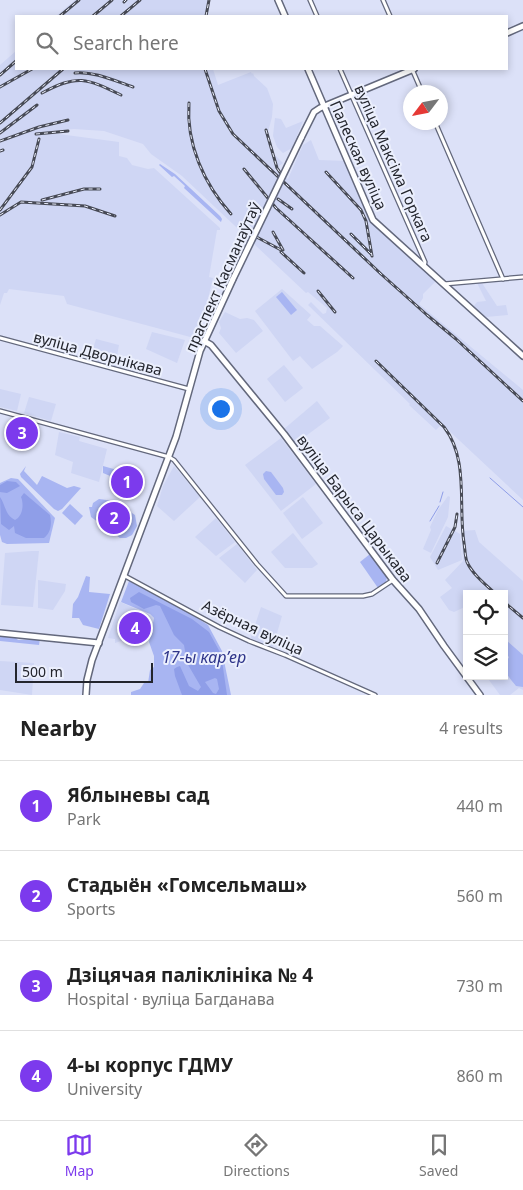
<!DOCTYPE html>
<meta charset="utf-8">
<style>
:root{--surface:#fff;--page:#f6f6f6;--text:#222;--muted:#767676;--line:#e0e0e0;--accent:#7c3aed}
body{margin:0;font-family:"Noto Sans",sans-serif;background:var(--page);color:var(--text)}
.controls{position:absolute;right:15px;bottom:15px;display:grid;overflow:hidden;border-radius:0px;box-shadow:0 2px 8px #0003}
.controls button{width:45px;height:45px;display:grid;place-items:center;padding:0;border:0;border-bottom:1px solid var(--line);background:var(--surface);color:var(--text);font:25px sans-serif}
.compass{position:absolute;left:403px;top:85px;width:45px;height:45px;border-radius:50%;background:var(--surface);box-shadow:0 2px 8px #0003;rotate:238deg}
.scale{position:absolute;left:15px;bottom:12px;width:138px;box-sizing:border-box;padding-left:5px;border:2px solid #23252d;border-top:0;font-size:14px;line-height:18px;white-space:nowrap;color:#23252d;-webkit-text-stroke:4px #ebeffd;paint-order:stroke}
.you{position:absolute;left:220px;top:408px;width:18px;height:18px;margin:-12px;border:4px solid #fff;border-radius:50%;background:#1a73e8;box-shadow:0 0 0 8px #1a73e833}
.badge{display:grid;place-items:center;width:32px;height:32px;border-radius:50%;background:var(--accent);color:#fff;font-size:16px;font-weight:700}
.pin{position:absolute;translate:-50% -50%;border:2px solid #fff;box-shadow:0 1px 5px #0006}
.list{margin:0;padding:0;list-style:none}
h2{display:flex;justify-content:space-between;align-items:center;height:65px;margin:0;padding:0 20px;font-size:21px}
h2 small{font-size:16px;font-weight:400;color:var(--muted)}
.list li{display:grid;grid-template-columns:32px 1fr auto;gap:15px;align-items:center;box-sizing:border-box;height:90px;padding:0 20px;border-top:1px solid var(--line)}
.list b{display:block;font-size:19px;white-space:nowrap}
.list p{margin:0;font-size:16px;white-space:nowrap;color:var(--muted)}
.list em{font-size:16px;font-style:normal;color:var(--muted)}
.icon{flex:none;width:28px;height:28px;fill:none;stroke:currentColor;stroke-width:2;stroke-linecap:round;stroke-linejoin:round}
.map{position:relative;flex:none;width:523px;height:695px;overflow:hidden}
.search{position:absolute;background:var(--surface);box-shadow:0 2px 8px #0003;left:15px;right:15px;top:15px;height:55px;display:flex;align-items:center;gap:12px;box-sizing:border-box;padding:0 18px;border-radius:0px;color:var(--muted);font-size:19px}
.sheet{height:425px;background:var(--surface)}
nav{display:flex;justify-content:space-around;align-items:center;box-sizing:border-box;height:70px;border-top:1px solid var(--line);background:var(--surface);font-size:14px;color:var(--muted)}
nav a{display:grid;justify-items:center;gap:2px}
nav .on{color:var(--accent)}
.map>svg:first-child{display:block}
</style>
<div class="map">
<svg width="523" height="695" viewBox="0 0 523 695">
<rect width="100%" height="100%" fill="#dce1f8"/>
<g fill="#cfd6f4">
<polygon points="75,0 210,0 208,16 56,16"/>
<polygon points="16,51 16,69 213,69 218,85 251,72 252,74 253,73 254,76 267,88 273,104 272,117 268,132 273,153 283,163 274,170 288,179 303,145 311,140 319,160 346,161 370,216 436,281 423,294 423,298 419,304 523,390 523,500 445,427 444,428 440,426 436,430 409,405 410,404 308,305 311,302 323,314 326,313 327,308 308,292 306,293 182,176 151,154 143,144 104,131 74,129 51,131 51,133 119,142 119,156 127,158 132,165 148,169 154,168 220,228 220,230 217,230 209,277 213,278 200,332 194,338 67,304 64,296 9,289 7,293 4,293 0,305 0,65"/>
<polygon points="275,118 281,119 286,128 303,121 292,148 283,153 277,147 273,136"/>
<polygon points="477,283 482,283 497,306 506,305 508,315 486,317 473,307 477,302 486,301"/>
<polygon points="282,289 311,315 307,320 314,326 320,326 343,346 337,352 312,369 300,356 293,361 255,311"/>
<polygon points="225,312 240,319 247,318 254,320 263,331 236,353 219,333 221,328 219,322"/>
<polygon points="152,332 185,340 177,363 146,349"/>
<polygon points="96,339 119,345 115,367 89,361"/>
<polygon points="284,365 303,388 285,402 267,379"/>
<polygon points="0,389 21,394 17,411 0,407"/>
<polygon points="29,397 56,404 51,421 24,413"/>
<polygon points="317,401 330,418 295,444 284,429"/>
<polygon points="59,432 80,437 79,441 107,449 99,482 71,473 73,462 55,455"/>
<polygon points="281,438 316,484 281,511 245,465"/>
<polygon points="174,466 200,497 174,521 157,506 163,486"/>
<polygon points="448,496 450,497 448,517 431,553 423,549 431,530 430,527 438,510"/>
<polygon points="303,497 323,523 302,539 283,513"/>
<polygon points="216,518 235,542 216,556 195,537"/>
<polygon points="446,526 460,534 462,560 438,570 430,557"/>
<polygon points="475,530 479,542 523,581 523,690 519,688 510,695 500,695 486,676 504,676 504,594 467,594 467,606 454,612 449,610 440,597 452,588 445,580 463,561 461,531"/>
<polygon points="293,533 318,564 312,568 285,568 271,552"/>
<polygon points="237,544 257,570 245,583 219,558"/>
<polygon points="32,551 39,551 33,607 1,605 5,553"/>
<polygon points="38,580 66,584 65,591 53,610 38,608"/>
<polygon points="120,602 150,615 154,618 148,641 124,640 115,643 115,639 108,638"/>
<polygon points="261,607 282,616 273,647 250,640"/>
<polygon points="0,661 34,663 32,695 0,690"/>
</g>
<g fill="#a8b5f2">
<polygon points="160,164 175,174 220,216 222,219 221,222 184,188 185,186 174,176 172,177 159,165"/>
<polygon points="282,292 297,310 291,315 276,297"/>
<polygon points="26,466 24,471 37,485 42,476 67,488 74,486 81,488 62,509 58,511 54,509 21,477 20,474"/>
<polygon points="103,466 142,477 137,493 114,485 115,478 103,473"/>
<polygon points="266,471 271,472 283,488 284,492 282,495 276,495 264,479 263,474"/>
<polygon points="11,478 18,479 55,518 49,543 7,544 2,542 0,535 0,483"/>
<polygon points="99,499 114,501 135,515 137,526 132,535 126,538 120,538 91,517 89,507 92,507 93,503"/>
<polygon points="70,504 83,516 75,525 62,513"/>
<polygon points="370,554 387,576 386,583 378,588 360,562"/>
<polygon points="86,576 90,577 89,592 110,594 99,629 83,625 79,618 72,618 73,604 78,597"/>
<polygon points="129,581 191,614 208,625 222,651 231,695 131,695 131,692 140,689 144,683 148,683 150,670 154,667 154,656 149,642 154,618 150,614 121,602"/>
<polygon points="0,636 16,638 18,640 40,639 39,645 0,641"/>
<path d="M505,639L523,655V687L516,686C507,674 501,671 509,657L504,652Z"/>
</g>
<g fill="#8f9ee8" fill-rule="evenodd">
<polygon points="7,481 16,482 20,486 7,493 0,492 0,485"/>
<path d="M24,493L50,515C52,523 51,533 44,538H26L15,533L14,526L9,530L1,524L0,497C6,506 5,515 15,520C23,516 24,504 21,497Z"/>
<path d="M139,592L192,619L209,632L221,654L227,695H182L175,676L174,669L177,667L180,666L189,686L198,691L201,687L187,663L184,645L174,635L160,606L156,605L144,609L131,602L130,598ZM215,678L217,679L219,689L216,694L213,693L205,682Z"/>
</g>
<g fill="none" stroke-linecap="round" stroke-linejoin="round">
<g stroke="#8f9ee8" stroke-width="1">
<polyline points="490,478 523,507"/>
<polyline points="440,502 443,492"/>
<polyline points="430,521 439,506"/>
</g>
<g stroke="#63687c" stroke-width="5.5">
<g id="minor">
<polyline points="310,0 317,16"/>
<polyline points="383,0 390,16"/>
<polyline points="340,69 425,262 424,267"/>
<polyline points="412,69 422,92"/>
<polyline points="435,122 503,279"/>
<polyline points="444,284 523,277"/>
<polyline points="0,338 189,389"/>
<polyline points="0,411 169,457 174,460 257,564 286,596 363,596 372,594 393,580"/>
<polyline points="125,576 219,627 249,641 285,655 375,695"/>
</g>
</g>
<g stroke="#63687c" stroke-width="8">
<g id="major">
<polyline points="278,0 285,16"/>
<polyline points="507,33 523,26"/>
<polyline points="308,69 373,220 523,356"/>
<polyline points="301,138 314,112 320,108 414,69"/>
<polyline points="204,341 211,345 284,434 393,580 419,609 444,646 480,695"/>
<polyline points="0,633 99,643"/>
<polyline points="86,695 87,680 92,660 176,437 200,351 233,279"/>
</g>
</g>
<use href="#minor" stroke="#fff" stroke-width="3"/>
<use href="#major" stroke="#fff" stroke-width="5"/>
<g stroke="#474a55" stroke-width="3">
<g id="rail">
<polyline points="124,2 126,0"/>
<polyline points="60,16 79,0"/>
<polyline points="93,16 112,0"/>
<polyline points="121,16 140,0"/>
<polyline points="206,16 209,0"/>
<polyline points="205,69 219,111 233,134 381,274 427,315 456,339 523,401"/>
<path d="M75,73C94,71 115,81 133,87"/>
<polyline points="0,75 16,61"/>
<polyline points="0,87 32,69"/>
<path d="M42,93C77,74 86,78 121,95"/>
<path d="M189,103C186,144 204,184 231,214"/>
<polyline points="0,123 63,69"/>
<polyline points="266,130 277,168 283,177"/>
<polyline points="0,133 37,105"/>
<polyline points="36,134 68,131"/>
<polyline points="0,141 39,127 68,120"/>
<polyline points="0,151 3,150"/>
<polyline points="244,169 276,208 353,278"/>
<polyline points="326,172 361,210 366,221 372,256"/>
<polyline points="278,199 292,209"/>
<polyline points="42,200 84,189 100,189"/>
<polyline points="0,210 32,167 39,139"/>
<polyline points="0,215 21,202 85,206 115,216"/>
<polyline points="273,232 283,250"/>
<polyline points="249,233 281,250"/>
<polyline points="351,234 371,254"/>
<polyline points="281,252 304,273"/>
<polyline points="318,291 335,312"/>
<path d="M376,361L444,427C469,459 458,505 464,543C465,549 465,557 467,562C473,575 486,585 496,594"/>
<polyline points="437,563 455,527 457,514"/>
<polyline points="504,602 523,618"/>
</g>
</g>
<use href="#rail" stroke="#ebeffd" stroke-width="1" stroke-dasharray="4" stroke-linecap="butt"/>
<g stroke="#63687c" stroke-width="8" stroke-linecap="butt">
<polyline id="major-bridge" points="233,279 301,138"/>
</g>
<use href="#major-bridge" stroke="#fff" stroke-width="5"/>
</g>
<g text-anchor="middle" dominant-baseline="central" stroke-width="4" stroke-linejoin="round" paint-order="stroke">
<g font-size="15" fill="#23252d" stroke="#ebeffd">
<text transform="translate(359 155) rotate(66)">Палеская вуліца</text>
<text transform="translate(394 163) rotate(66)">вуліца Максіма Горкага</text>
<text transform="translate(222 277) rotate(-66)">праспект Касманаўтаў</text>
<text transform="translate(98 353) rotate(15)">вуліца Дворнікава</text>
<text transform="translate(355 508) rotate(53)">вуліца Барыса Царыкава</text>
<text transform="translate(253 627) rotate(25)">Азёрная вуліца</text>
</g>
<g font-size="16" font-style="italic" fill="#2f358a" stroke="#ebeffd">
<text x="204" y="657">17-ы кар’ер</text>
</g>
</g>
</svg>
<div class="controls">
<button><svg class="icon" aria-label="locate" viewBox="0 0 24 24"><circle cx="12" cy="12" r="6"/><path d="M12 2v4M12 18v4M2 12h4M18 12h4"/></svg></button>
<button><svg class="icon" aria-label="layers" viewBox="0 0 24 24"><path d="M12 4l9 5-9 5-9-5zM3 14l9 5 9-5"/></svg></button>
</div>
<svg class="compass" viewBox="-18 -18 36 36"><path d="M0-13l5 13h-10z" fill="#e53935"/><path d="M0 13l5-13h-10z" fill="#767676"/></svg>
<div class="scale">500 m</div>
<div class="you"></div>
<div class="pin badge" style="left:127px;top:482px">1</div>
<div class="pin badge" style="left:114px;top:518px">2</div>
<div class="pin badge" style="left:22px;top:433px">3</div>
<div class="pin badge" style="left:135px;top:628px">4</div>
<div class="search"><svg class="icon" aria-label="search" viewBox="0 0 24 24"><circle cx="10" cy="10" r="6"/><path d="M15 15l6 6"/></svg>Search here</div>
</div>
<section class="sheet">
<h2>Nearby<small>4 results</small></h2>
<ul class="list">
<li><span class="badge">1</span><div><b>Яблыневы сад</b><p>Park</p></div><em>440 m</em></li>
<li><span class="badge">2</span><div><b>Стадыён «Гомсельмаш»</b><p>Sports</p></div><em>560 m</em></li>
<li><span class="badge">3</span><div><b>Дзіцячая паліклініка № 4</b><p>Hospital · вуліца Багданава</p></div><em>730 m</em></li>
<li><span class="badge">4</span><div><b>4-ы корпус ГДМУ</b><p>University</p></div><em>860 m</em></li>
</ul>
</section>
<nav>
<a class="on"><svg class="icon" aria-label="map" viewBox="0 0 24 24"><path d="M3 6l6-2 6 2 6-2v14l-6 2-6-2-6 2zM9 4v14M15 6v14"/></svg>Map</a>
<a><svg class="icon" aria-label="directions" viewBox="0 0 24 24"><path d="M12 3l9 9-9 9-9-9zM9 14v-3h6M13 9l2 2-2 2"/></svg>Directions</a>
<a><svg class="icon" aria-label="saved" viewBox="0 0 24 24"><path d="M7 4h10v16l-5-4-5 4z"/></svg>Saved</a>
</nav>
